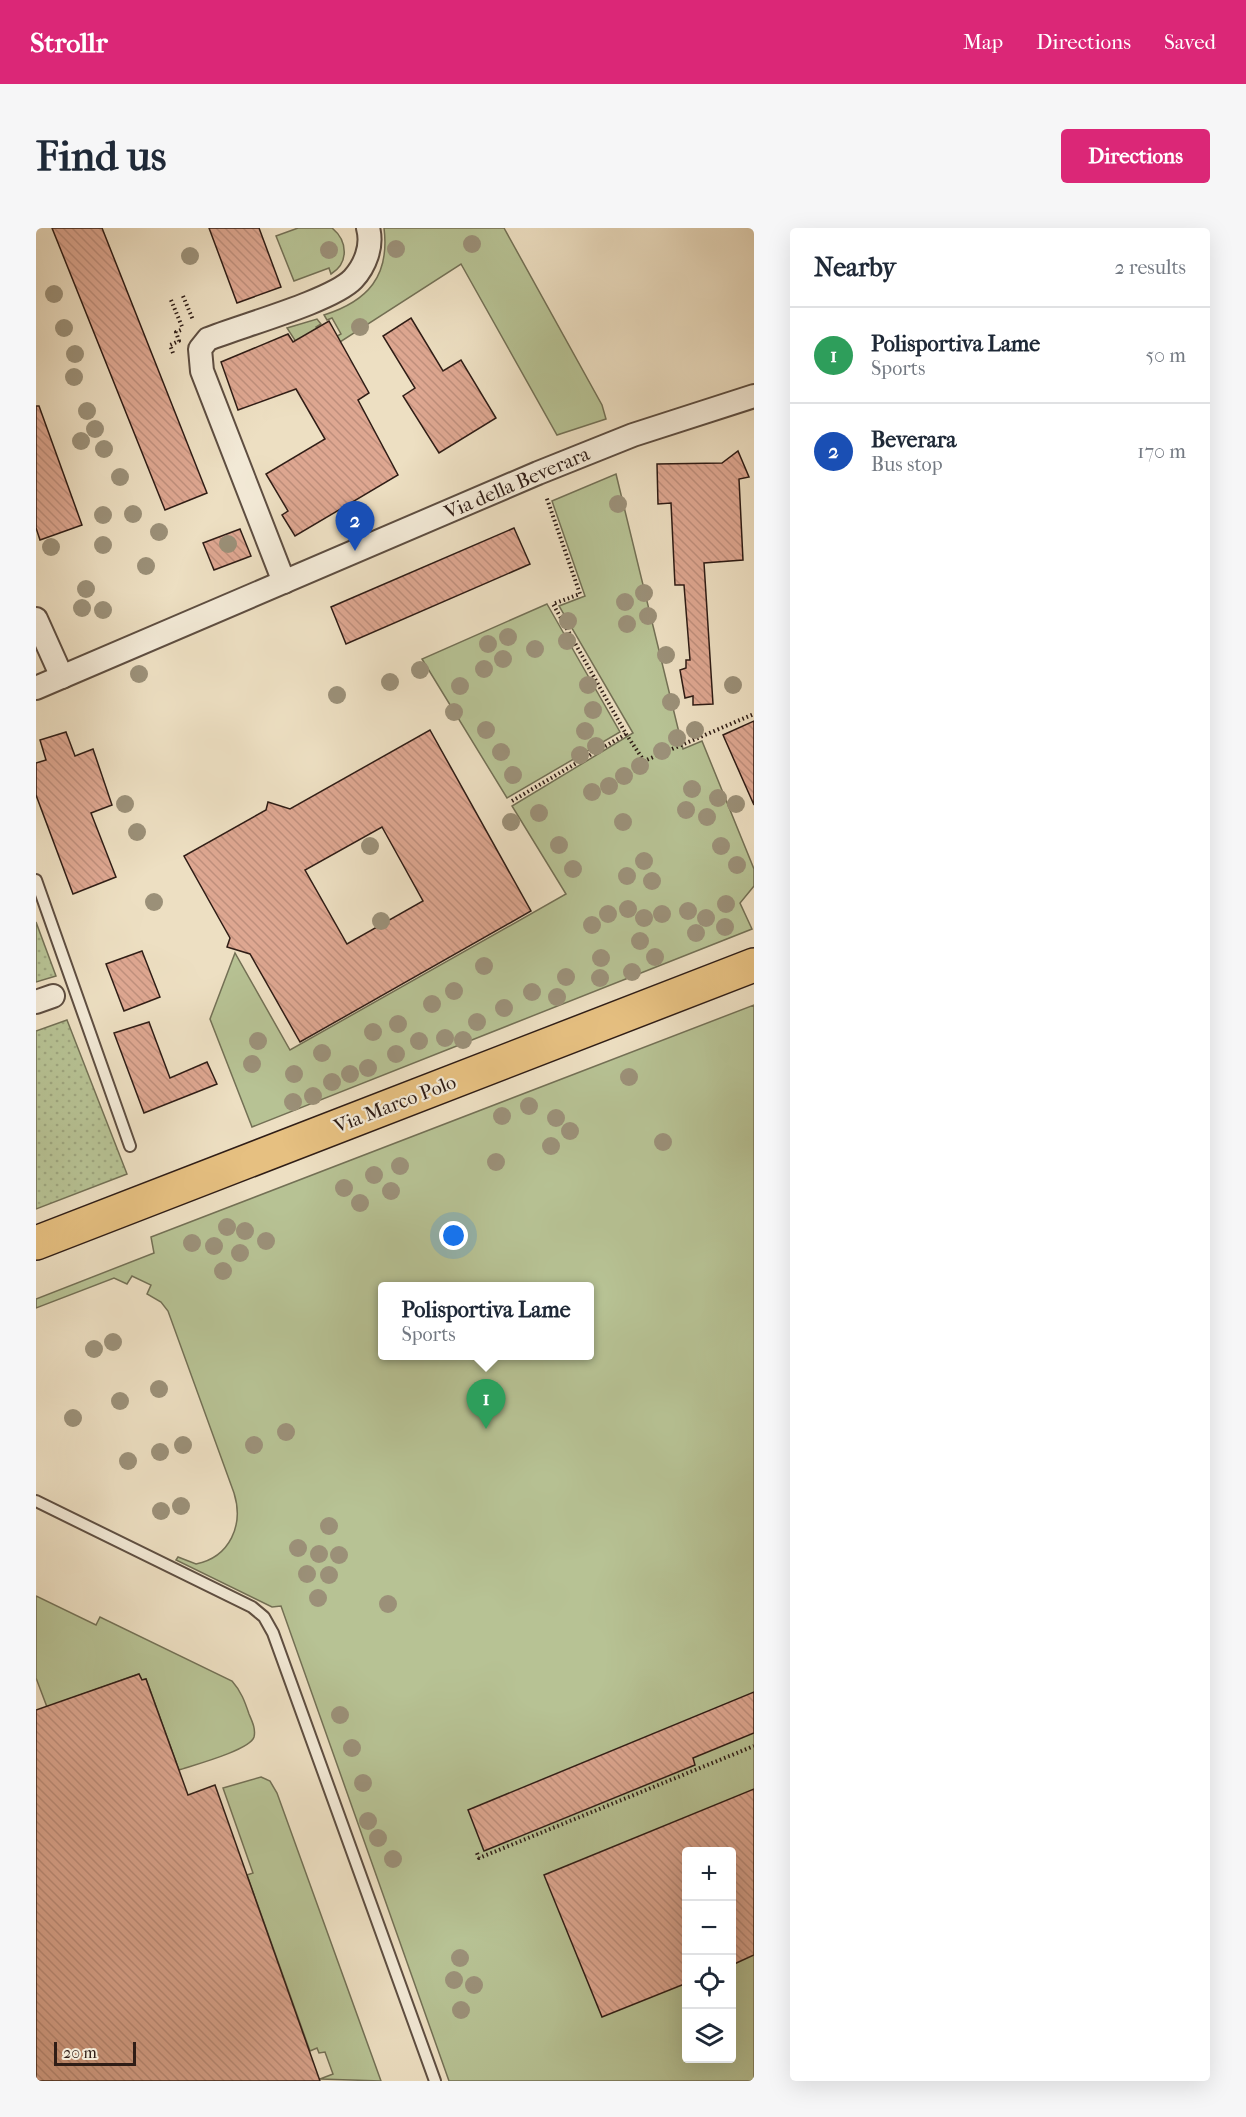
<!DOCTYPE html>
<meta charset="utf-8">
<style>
:root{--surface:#fff;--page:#f6f6f7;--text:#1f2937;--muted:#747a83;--line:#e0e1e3;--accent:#db2777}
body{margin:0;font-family:"IM FELL French Canon",serif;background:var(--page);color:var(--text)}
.controls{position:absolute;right:18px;bottom:18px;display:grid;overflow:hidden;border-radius:6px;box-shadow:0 6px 24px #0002}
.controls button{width:54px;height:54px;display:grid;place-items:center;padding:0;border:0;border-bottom:2px solid var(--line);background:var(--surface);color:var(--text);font:30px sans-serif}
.scale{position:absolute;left:18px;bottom:15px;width:82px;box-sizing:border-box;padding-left:6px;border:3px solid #2f1d16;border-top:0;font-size:16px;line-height:21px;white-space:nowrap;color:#2f1d16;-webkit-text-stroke:4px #f3ead7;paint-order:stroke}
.you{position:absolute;left:418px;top:1008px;width:21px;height:21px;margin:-15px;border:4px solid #fff;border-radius:50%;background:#1a73e8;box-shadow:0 0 0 9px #1a73e833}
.badge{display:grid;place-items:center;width:39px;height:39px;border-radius:50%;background:var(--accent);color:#fff;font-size:20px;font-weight:700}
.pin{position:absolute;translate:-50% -50px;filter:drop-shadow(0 2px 3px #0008)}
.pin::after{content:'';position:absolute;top:32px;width:21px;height:18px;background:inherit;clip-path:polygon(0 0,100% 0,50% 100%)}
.popup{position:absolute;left:342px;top:1054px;width:216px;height:78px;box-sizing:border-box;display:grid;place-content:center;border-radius:6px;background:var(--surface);filter:drop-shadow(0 2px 4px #0005);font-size:20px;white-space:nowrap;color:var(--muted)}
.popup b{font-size:22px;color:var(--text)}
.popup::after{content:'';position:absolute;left:50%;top:100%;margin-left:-12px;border:12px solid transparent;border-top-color:var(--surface)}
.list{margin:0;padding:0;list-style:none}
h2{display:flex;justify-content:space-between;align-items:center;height:78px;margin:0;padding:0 24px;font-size:26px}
h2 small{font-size:20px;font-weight:400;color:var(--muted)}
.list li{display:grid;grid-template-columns:39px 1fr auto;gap:18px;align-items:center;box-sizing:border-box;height:96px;padding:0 24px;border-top:2px solid var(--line)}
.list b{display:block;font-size:22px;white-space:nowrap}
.list p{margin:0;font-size:20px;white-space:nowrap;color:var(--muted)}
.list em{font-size:20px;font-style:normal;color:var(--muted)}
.icon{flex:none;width:33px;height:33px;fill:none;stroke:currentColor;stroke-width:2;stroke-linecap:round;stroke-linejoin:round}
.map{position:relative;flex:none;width:718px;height:1853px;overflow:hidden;border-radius:6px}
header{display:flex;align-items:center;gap:36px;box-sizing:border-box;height:84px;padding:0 30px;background:var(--accent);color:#fff}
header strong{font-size:28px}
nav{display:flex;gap:33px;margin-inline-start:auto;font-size:21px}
.intro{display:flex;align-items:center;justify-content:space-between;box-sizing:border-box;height:144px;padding:0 36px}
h1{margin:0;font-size:42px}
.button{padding:15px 27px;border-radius:6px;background:var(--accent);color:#fff;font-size:21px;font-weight:700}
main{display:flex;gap:36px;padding:0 36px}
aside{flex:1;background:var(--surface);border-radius:6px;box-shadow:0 6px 24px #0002}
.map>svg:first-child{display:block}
</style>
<header>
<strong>Strollr</strong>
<nav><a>Map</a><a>Directions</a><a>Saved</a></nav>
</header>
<div class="intro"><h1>Find us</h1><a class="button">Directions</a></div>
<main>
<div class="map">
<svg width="718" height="1853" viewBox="0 0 718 1853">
<defs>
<pattern id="garden-dots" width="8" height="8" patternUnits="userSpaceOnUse" patternTransform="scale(1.5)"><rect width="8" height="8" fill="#b7c294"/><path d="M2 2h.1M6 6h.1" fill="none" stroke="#9ea67f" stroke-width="1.8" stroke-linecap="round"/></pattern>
<pattern id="building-back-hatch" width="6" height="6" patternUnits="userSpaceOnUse" patternTransform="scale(1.5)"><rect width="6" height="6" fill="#dea791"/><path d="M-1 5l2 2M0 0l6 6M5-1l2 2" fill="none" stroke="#bf8f7c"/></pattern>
</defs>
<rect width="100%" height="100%" fill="#eddfc2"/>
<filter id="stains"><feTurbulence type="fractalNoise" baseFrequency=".00333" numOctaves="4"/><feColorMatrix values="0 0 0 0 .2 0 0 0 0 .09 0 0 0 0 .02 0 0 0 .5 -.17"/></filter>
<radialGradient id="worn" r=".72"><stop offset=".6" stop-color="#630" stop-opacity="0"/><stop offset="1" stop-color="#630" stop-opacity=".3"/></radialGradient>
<g fill="#b7c294" stroke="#737055" stroke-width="1.5" fill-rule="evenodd">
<path d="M262,0H296C312,13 313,35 295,46L293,40L258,53L240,8Z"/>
<path d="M348,0H468L566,177L570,191L521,207L425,36L273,134L251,100L281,91L285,96L280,99L289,115L305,106L296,90L291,92L288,87C332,73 354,48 348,0Z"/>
<polygon points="580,246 647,521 666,513 718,641 718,658 704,675 716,701 216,899 174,791 199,725 254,822 530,666 476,578 597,505 523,378 549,368 516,273"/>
<polygon points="511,376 584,504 471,570 386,431"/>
<path d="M718,777V1853H413L245,1378L236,1379L140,1332L142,1329L160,1336C194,1329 208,1297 198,1265L132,1083L125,1074L111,1066L115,1057L96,1048L91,1056L78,1050L0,1080V1071L118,1025L115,1009ZM346,1058H554V1128H346ZM650,1624H696V1830H650Z"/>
<path d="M0,1368L60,1397L64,1389L196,1453C205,1463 209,1474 213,1486C216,1493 220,1501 218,1509C214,1522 158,1537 143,1542L110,1451L106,1452L103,1446L11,1479L0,1450Z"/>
<polygon points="225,1549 234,1553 241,1565 345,1853 284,1851 297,1846 289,1824 283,1825 281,1820 274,1823 211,1647 217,1645 187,1560"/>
</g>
<g fill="url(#garden-dots)" stroke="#737055" stroke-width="1.5">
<polygon points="0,694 20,748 0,754"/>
<polygon points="31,792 91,946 0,981 0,803"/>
</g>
<g fill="url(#building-back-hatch)" stroke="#2f1d16" stroke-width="1.5" fill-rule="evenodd">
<polygon points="16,0 66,0 171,265 129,282"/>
<polygon points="173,0 223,0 245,59 201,75"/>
<polygon points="375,90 407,143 425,132 460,190 403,225 367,168 379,160 347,108"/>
<polygon points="293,93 333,165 322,172 362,247 259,308 246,287 252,283 230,246 289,211 260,161 202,182 185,134 252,106 257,114"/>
<polygon points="0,178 3,178 46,297 4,312 0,300"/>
<polygon points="702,223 713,249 703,251 707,332 668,335 677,476 657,477 657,468 649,470 644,442 650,440 650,432 654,432 648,357 639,357 635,275 622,276 621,236 686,235"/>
<polygon points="478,300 494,336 310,416 295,379"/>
<polygon points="204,301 215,328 178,342 167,315"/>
<polygon points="718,493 718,577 687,507"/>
<path d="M394,502L495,683L264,814L214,726L191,719L194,710L148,628L230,582L232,574L254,581ZM346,599L387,673L311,716L269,642Z"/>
<polygon points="30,504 39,528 57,521 76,577 55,585 80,649 37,666 0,567 0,535 10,532 4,512"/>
<polygon points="106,723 124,769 88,783 70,736"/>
<polygon points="113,794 134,850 171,834 181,856 108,885 78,805"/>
<polygon points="103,1446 106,1452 110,1451 152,1567 179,1557 284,1853 0,1853 0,1482"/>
<polygon points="718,1464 718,1505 657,1530 659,1537 448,1623 432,1582"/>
<polygon points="718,1561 718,1727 696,1737 696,1623 651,1623 651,1755 566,1789 508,1647"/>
</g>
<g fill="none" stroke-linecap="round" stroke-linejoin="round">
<g stroke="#5e4e41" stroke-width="14">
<g id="lane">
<polyline points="0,652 94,918"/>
<polyline points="0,1273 216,1379 228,1389 237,1405 399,1853"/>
</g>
</g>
<g stroke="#5e4e41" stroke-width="26">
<g id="street">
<path d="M248,354L166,143L164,121L172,111C204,98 296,73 317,51C329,38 337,18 332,0"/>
<polyline points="0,391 26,449"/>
<polyline points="0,460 502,245 597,207 718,168"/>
<polyline points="0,774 17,768"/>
</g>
</g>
<g stroke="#2f1d16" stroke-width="36">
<polyline id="primary" points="0,1015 718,737"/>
</g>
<g stroke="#2f1d16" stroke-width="4" stroke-dasharray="1.5 3" stroke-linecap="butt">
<polyline points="147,68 157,92"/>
<polyline points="135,72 147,101"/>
<polyline points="137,125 134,117 143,113 140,104 147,101"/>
<polyline points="590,506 608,533 718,486"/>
<polyline points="476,573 590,506 517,376 544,366 510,268"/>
<polyline points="441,1625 443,1630 718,1518"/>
</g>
<use href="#lane" stroke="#f3ead7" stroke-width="10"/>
<use href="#street" stroke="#f3ead7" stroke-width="22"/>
<use href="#primary" stroke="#e6c081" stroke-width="33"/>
</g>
<g fill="#9b9078">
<circle cx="436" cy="16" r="9"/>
<circle cx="360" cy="21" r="9"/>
<circle cx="293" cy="22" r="9"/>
<circle cx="154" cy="28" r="9"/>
<circle cx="18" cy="66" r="9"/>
<circle cx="324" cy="99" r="9"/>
<circle cx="28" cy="100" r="9"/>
<circle cx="39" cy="126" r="9"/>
<circle cx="38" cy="149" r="9"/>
<circle cx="51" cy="183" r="9"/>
<circle cx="59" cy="201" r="9"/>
<circle cx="45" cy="213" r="9"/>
<circle cx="68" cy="221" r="9"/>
<circle cx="84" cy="249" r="9"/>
<circle cx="582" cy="276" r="9"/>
<circle cx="97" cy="286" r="9"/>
<circle cx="67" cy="287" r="9"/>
<circle cx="123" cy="304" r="9"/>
<circle cx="192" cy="316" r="9"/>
<circle cx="67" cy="317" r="9"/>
<circle cx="15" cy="319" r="9"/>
<circle cx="110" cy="338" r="9"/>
<circle cx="50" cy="361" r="9"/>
<circle cx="608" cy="365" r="9"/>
<circle cx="589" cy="374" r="9"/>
<circle cx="46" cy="380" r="9"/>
<circle cx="67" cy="382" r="9"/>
<circle cx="612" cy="388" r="9"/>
<circle cx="532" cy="393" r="9"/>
<circle cx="591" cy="396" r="9"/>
<circle cx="472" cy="409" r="9"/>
<circle cx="531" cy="413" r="9"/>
<circle cx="452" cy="416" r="9"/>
<circle cx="499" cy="421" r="9"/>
<circle cx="630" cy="427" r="9"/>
<circle cx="467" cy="431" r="9"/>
<circle cx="448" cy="441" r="9"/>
<circle cx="384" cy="442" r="9"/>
<circle cx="103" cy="446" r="9"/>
<circle cx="354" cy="454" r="9"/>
<circle cx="552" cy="457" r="9"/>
<circle cx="697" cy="457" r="9"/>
<circle cx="424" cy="458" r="9"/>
<circle cx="301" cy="467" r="9"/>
<circle cx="635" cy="474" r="9"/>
<circle cx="557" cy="482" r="9"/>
<circle cx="418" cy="484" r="9"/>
<circle cx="450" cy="502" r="9"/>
<circle cx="659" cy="502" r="9"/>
<circle cx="549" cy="503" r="9"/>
<circle cx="641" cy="510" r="9"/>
<circle cx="560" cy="518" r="9"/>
<circle cx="626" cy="523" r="9"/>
<circle cx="465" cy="524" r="9"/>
<circle cx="544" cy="527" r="9"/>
<circle cx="604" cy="538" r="9"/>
<circle cx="477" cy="547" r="9"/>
<circle cx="588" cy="548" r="9"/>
<circle cx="573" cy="558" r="9"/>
<circle cx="656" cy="561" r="9"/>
<circle cx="556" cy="564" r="9"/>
<circle cx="682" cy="570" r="9"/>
<circle cx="89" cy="576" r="9"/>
<circle cx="700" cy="576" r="9"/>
<circle cx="650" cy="582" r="9"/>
<circle cx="503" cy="585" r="9"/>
<circle cx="671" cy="589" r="9"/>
<circle cx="475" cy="594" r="9"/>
<circle cx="587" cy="594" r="9"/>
<circle cx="101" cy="604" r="9"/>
<circle cx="523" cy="617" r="9"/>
<circle cx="334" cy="618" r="9"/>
<circle cx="685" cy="618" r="9"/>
<circle cx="608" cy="633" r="9"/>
<circle cx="701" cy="637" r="9"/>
<circle cx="537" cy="641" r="9"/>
<circle cx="591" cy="648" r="9"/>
<circle cx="616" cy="653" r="9"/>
<circle cx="118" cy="674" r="9"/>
<circle cx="690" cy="676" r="9"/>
<circle cx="592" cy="681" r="9"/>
<circle cx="652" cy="683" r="9"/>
<circle cx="572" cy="686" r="9"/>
<circle cx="626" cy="686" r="9"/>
<circle cx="608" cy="690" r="9"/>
<circle cx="670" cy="690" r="9"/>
<circle cx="345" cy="693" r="9"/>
<circle cx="556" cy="697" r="9"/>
<circle cx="689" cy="699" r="9"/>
<circle cx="660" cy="705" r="9"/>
<circle cx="604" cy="713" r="9"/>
<circle cx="619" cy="729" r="9"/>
<circle cx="565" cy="730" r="9"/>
<circle cx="448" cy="738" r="9"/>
<circle cx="596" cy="744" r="9"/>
<circle cx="530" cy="749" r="9"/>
<circle cx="564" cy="750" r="9"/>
<circle cx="418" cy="763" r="9"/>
<circle cx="496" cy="764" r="9"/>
<circle cx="521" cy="769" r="9"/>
<circle cx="396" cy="776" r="9"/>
<circle cx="468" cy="780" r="9"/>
<circle cx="441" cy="794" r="9"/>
<circle cx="362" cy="796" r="9"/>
<circle cx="337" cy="804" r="9"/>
<circle cx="409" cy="810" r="9"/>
<circle cx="427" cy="812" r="9"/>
<circle cx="222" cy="813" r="9"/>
<circle cx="383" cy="813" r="9"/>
<circle cx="286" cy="825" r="9"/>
<circle cx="360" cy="826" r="9"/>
<circle cx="216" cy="836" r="9"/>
<circle cx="332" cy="840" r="9"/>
<circle cx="258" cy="846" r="9"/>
<circle cx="314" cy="846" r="9"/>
<circle cx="593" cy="849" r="9"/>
<circle cx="296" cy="854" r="9"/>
<circle cx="277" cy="868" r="9"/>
<circle cx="257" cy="874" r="9"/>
<circle cx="493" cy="878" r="9"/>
<circle cx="466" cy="888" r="9"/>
<circle cx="520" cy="890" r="9"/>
<circle cx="534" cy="903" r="9"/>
<circle cx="627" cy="914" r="9"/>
<circle cx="515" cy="918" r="9"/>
<circle cx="460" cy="934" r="9"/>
<circle cx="364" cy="938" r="9"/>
<circle cx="338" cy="947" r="9"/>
<circle cx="308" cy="960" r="9"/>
<circle cx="355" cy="963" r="9"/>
<circle cx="324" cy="975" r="9"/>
<circle cx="191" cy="999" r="9"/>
<circle cx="209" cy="1003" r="9"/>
<circle cx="230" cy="1013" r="9"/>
<circle cx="156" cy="1015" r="9"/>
<circle cx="178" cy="1018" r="9"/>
<circle cx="204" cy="1025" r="9"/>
<circle cx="187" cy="1043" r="9"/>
<circle cx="77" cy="1114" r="9"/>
<circle cx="58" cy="1121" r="9"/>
<circle cx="123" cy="1161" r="9"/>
<circle cx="84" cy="1173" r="9"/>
<circle cx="37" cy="1190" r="9"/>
<circle cx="250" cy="1204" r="9"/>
<circle cx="147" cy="1217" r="9"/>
<circle cx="218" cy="1217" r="9"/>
<circle cx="124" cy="1224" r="9"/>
<circle cx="92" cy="1233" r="9"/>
<circle cx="145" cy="1278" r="9"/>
<circle cx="125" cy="1283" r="9"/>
<circle cx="293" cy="1298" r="9"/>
<circle cx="262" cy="1320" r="9"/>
<circle cx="283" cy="1326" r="9"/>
<circle cx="303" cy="1327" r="9"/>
<circle cx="271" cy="1346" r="9"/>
<circle cx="293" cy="1347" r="9"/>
<circle cx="282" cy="1370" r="9"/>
<circle cx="352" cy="1376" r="9"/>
<circle cx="304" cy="1487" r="9"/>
<circle cx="316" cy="1520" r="9"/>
<circle cx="327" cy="1555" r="9"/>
<circle cx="332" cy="1593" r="9"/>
<circle cx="342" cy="1610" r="9"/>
<circle cx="357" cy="1631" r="9"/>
<circle cx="424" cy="1730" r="9"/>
<circle cx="418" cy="1752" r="9"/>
<circle cx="438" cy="1757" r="9"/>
<circle cx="425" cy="1782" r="9"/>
</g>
<g text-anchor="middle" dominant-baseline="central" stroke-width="4.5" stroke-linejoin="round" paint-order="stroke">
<g font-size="20" fill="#2f1d16" stroke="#f3ead7">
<text transform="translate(481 255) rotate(-23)">Via della Beverara</text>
<text transform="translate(359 876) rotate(-21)">Via Marco Polo</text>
</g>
</g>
<rect width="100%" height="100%" filter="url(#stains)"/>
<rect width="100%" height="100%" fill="url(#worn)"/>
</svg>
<div class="controls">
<button>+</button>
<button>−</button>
<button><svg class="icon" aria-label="locate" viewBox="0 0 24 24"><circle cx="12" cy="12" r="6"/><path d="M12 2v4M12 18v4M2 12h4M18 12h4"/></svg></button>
<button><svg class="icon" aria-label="layers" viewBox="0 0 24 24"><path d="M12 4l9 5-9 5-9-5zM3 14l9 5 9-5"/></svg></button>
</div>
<div class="scale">20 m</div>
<div class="you"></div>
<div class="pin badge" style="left:450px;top:1201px;background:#2e9e5b">1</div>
<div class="popup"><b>Polisportiva Lame</b>Sports</div>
<div class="pin badge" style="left:319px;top:323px;background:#1a4fb4">2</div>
</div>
<aside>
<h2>Nearby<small>2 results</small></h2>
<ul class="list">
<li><span class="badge" style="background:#2e9e5b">1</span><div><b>Polisportiva Lame</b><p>Sports</p></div><em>50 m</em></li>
<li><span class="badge" style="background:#1a4fb4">2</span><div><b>Beverara</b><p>Bus stop</p></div><em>170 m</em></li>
</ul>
</aside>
</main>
